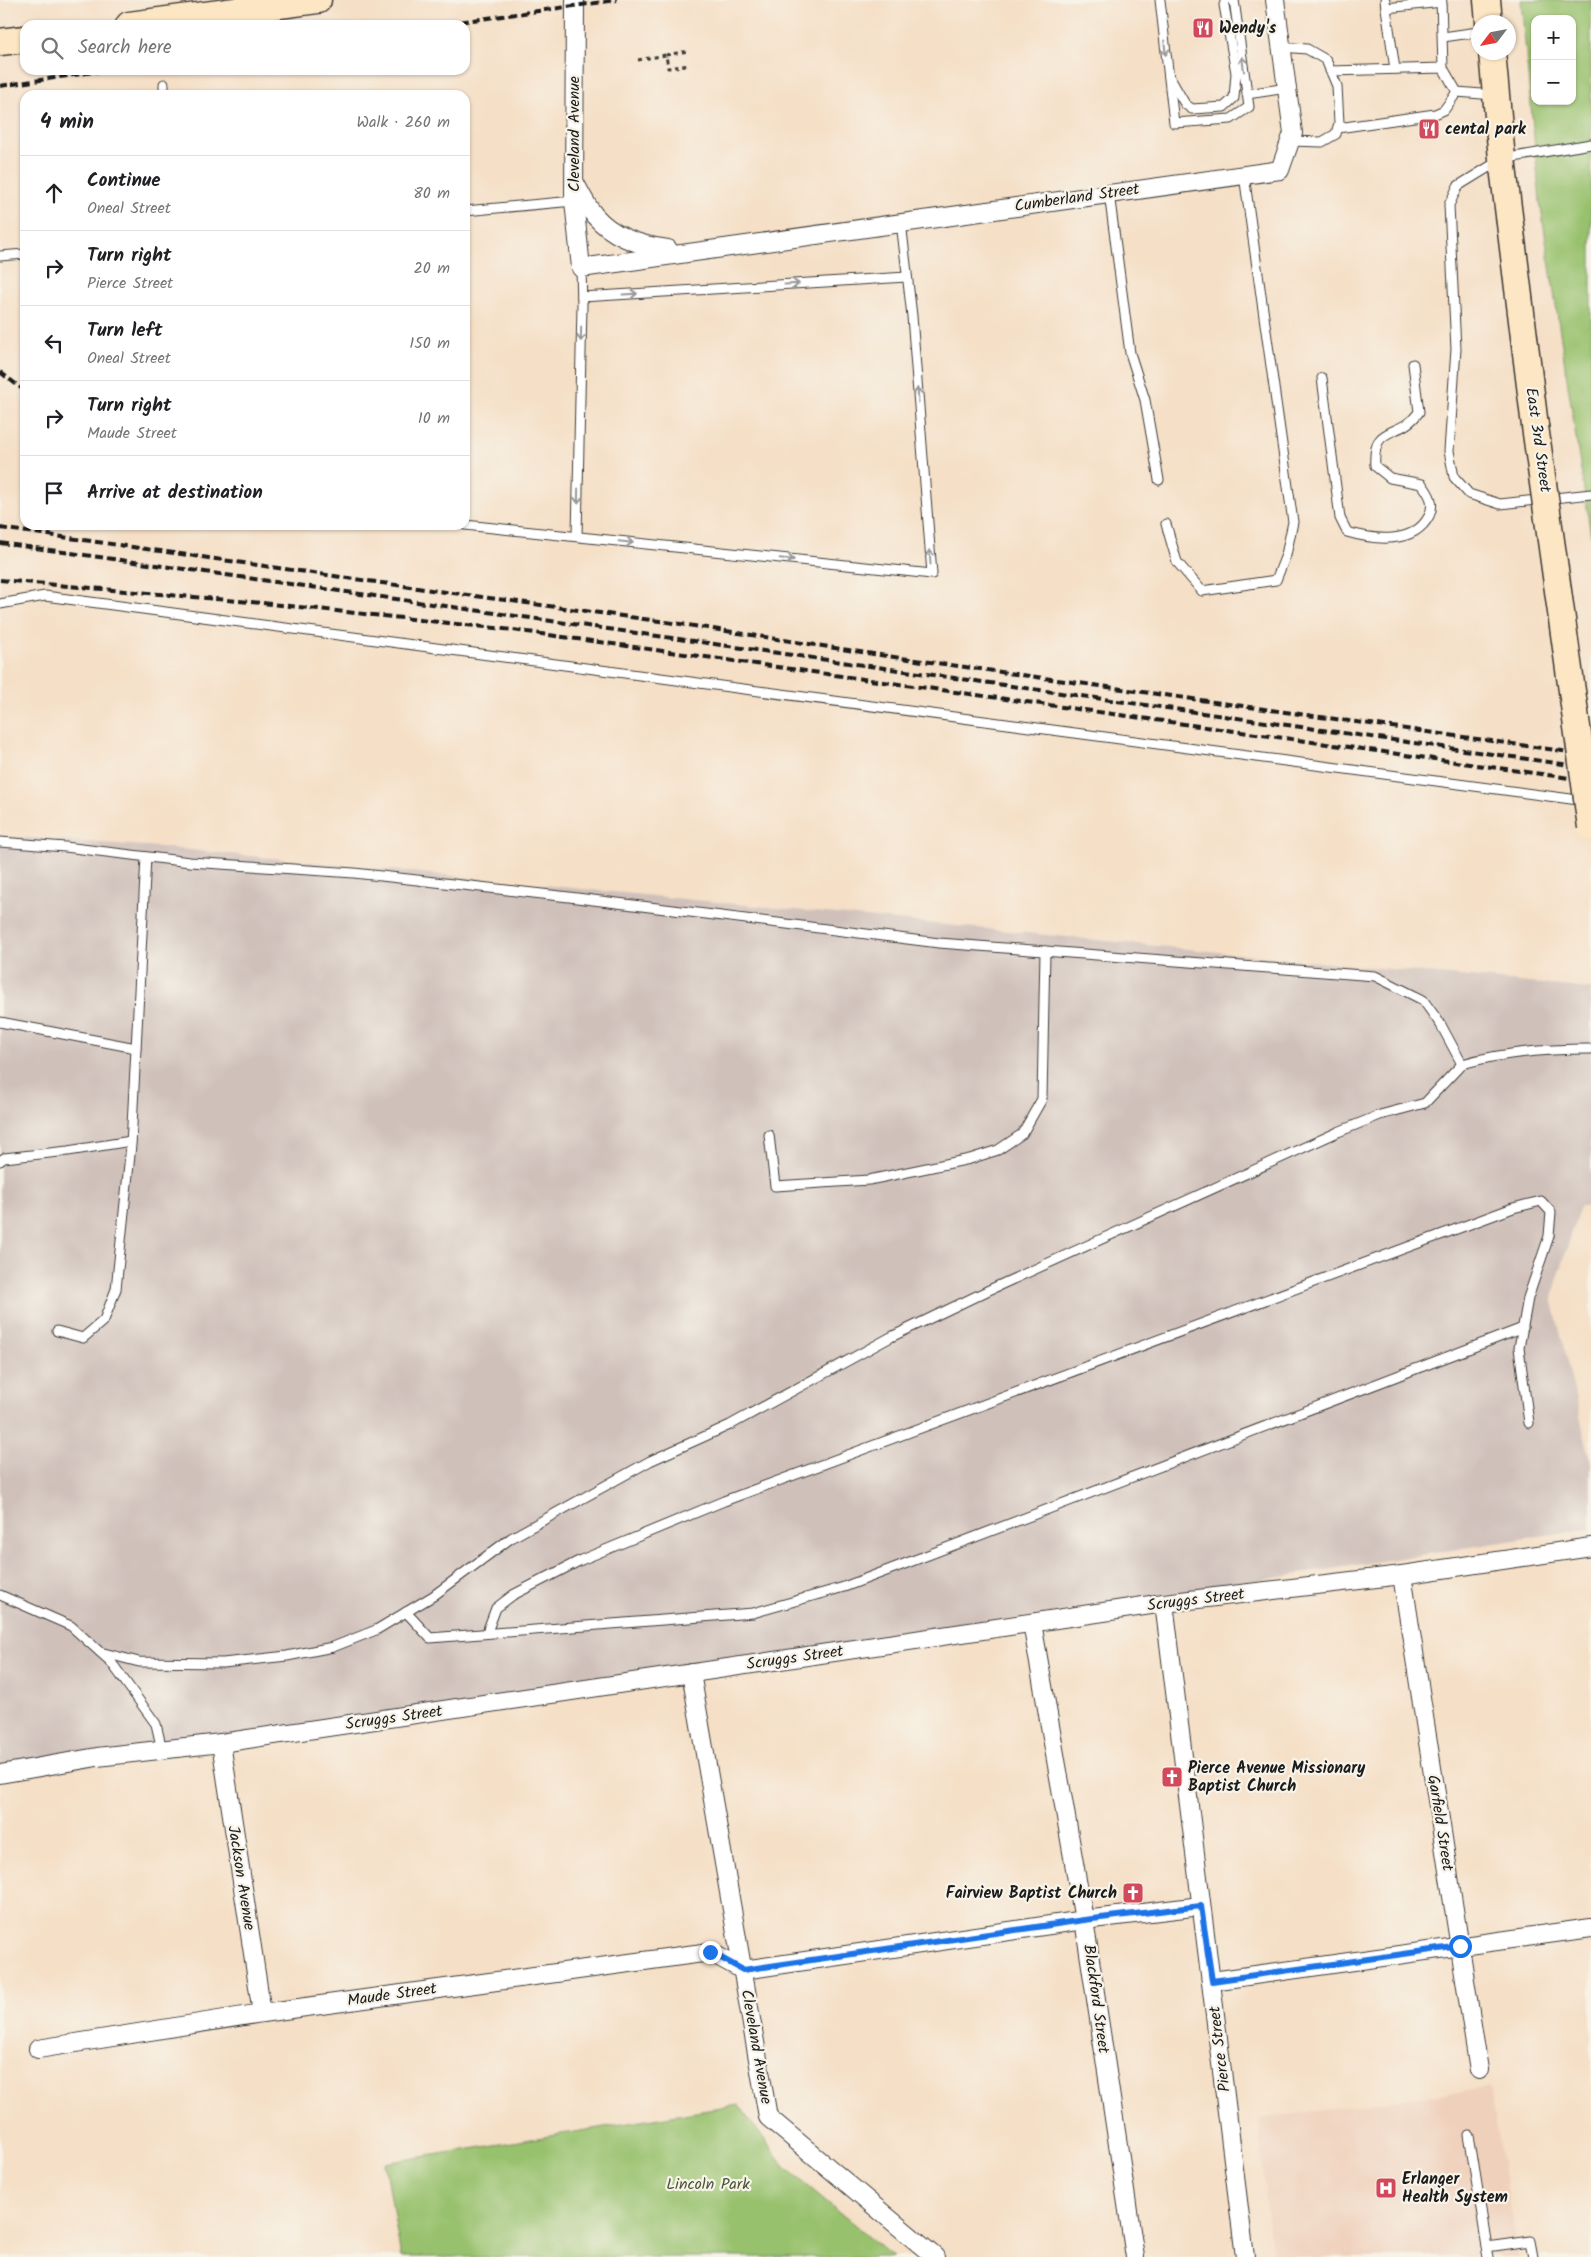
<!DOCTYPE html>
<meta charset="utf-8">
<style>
:root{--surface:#fff;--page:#f6f6f6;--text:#202124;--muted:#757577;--line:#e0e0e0}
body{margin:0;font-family:Kalam,sans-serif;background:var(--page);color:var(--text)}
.controls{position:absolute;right:15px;top:15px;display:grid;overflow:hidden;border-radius:10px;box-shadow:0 1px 4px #0004}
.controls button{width:45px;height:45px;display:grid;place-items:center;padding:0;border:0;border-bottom:1px solid var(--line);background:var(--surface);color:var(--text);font:25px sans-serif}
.compass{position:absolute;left:1471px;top:15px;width:45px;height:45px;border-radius:50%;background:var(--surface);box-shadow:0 1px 4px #0004;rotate:238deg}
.stop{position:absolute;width:15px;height:15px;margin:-11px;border:4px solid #1a73e8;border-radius:50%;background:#fff}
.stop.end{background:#1a73e8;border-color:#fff;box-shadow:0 1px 5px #0008}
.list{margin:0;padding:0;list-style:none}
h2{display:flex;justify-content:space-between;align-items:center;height:65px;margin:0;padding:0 20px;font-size:21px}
h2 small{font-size:16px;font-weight:400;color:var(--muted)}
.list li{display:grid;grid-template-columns:32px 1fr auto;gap:15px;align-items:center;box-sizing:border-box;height:75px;padding:0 20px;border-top:1px solid var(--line)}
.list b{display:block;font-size:19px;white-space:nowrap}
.list p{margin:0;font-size:16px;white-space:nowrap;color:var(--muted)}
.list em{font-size:16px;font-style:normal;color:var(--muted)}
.icon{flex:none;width:28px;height:28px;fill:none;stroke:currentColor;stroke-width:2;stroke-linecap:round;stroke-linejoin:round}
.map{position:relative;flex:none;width:1591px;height:2257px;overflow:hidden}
.search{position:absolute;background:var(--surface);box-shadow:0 1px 4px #0004;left:20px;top:20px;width:450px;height:55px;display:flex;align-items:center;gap:12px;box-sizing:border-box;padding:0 18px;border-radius:15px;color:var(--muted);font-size:19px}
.panel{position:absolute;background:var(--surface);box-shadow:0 1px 4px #0004;left:20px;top:90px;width:450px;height:440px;border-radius:15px}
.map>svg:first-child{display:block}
</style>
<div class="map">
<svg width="1591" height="2257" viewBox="0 0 1591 2257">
<rect width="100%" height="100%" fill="#f7f3e8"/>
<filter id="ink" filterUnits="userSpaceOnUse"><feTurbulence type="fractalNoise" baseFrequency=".02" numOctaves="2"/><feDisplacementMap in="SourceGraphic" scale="10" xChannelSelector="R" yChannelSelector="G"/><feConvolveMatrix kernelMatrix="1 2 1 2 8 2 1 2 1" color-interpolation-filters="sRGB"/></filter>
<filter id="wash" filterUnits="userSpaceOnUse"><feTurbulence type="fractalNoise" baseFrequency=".0096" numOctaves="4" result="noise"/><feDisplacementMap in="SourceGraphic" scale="20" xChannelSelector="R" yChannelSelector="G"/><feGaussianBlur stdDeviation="1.12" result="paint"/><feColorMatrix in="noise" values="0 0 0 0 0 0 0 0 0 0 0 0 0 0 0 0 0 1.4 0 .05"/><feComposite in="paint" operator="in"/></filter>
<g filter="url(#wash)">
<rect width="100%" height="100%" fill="#f5dfc6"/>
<polygon fill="#efd0bb" points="1490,2088 1519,2257 1272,2257 1258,2119"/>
<polygon fill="#cfc0ba" points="0,836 160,847 1591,989 1591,1207 1580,1206 1552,1298 1591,1463 1591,1528 0,1780"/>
<g fill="#98c16d" stroke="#5a6e44" fill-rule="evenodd">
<path d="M1521,0H1591V536L1540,201ZM1535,19H1572V101H1535Z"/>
<polygon points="739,2105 785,2167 893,2257 401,2257 385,2163"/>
</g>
</g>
<g filter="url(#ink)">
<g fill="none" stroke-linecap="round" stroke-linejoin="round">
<g stroke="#3d3936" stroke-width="11">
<g id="service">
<polyline points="1160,0 1174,123 1231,119 1249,107 1234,0"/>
<polyline points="1385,0 1386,8 1442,2"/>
<polyline points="1441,0 1443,68"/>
<polyline points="1386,8 1395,69"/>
<polyline points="1443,37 1478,32"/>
<polyline points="1281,47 1307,49 1326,60 1337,86 1339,123 1336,134 1322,142 1290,141"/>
<polyline points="1330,71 1443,68 1457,92 1494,95"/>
<polyline points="1170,78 1185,104 1192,109 1224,107 1234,98 1236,73 1224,5 1226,0"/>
<polyline points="164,84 164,95"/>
<polyline points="1247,94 1287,88"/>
<polyline points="1338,128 1435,114 1444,110 1457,92"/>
<polyline points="1591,144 1502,159 1458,186 1449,205 1456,349 1449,451 1454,477 1469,494 1500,504 1591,494"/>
<polyline points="1109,193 1130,353 1145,400 1159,480"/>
<polyline points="465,211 574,201"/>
<polyline points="0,256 25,254"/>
<polyline points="582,297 907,277"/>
<path d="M1322,378L1340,518L1347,532C1374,540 1414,545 1429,516C1435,503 1430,495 1422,484L1390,478L1375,466C1372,422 1399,440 1419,412L1413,364"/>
<polyline points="1166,524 1177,562 1202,591 1276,580 1286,555 1293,522 1244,175"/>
<polyline points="465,525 932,574 912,316 901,222"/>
<polyline points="577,536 582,306 581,268"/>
<polyline points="0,604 45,596 1586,801"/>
<path d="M0,842L65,847L190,862L354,873L569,897L939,943L1375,976L1423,1000L1441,1025L1462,1064C1504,1052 1548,1049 1591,1049"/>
<polyline points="0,1022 136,1048"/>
<polyline points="769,1135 775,1186 869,1180 970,1159 998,1150 1022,1134 1042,1099 1045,951"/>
<polyline points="0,1161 4,1158 68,1151 131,1141"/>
<polyline points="57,1331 83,1338 104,1320 116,1289 131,1145 146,857"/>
<polyline points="0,1595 71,1626 111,1662 156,1724 162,1750"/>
<polyline points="406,1612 430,1638 753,1613 844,1587 1523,1328"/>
<polyline points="487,1632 496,1608 513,1595 581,1560 724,1501 1513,1208 1541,1201 1551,1212 1549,1236 1528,1298 1519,1348 1529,1423"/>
<polyline points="100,1652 139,1662 223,1663 287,1656 333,1647 376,1630 433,1596 511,1538 650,1461 730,1425 891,1337 989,1290 1338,1132 1380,1115 1425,1103 1462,1064"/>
<polyline points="1469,2135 1487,2247"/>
<polyline points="1489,2257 1487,2247 1530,2241 1533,2257"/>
</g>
</g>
<g stroke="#3d3936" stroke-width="20">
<g id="minor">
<polyline points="575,0 574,201 581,268 1280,170 1293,133 1275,0"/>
<path d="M575,183C581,194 587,207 595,216C613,237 642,246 668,249"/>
<polyline points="1402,1575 1479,2070"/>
<polyline points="1164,1603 1245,2257"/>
<polyline points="1032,1623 1084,1920 1135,2257"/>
<polyline points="691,1673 768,2117 935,2257"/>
<polyline points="221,1743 262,2013"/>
<polyline points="0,1774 97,1757 221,1743 1164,1603 1402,1575 1591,1547"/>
<polyline points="1212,1981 1591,1928"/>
<polyline points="38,2049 262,2013 710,1952 743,1970 1084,1920 1201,1906"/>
</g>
</g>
<g stroke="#3d3936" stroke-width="29">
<g id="secondary">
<polyline points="1487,0 1489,22"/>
<polyline points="129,25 318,0"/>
<polyline points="0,42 25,39"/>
<polyline points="1492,52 1502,159 1535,426"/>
</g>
</g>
<g stroke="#3d3936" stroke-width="3" stroke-dasharray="4 4" stroke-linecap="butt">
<polyline points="666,55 688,51"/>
<polyline points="638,60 666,55 668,68 690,65"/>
</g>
<use href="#service" stroke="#fff" stroke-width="9"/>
<use href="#minor" stroke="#fff" stroke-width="18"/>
<use href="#secondary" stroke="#fce6c4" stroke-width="26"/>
<g stroke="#1c1c1c" stroke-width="4" stroke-dasharray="8 4" stroke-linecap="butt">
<polyline points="437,25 617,0"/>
<polyline points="0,86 107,70"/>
<polyline points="0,372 25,391"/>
<polyline points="0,528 438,591 681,624 880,655 1591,755"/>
<polyline points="0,543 1591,768"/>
<polyline points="0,580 262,603 513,630 1591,781"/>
</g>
<g stroke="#3d3936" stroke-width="29" stroke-linecap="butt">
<polyline id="secondary-bridge" points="1535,426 1591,827"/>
</g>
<use href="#secondary-bridge" stroke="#fce6c4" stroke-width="26"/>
</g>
<defs><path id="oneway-shaft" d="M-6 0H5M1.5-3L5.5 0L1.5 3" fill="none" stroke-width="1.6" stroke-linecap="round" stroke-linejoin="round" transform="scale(1.25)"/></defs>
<g stroke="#999">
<use href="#oneway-shaft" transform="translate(1165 48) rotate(84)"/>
<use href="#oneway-shaft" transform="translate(1243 64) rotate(-98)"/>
<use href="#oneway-shaft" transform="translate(792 284) rotate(-3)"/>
<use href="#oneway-shaft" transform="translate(630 294) rotate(-3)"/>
<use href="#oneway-shaft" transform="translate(581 334) rotate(91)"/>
<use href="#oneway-shaft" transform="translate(918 395) rotate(-94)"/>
<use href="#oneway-shaft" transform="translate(578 496) rotate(91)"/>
<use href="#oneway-shaft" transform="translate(626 542) rotate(6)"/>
<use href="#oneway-shaft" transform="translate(930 557) rotate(-94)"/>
<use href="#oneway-shaft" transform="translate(787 559) rotate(6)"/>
</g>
</g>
<g fill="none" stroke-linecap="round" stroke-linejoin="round" filter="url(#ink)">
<polyline stroke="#1a73e8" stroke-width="6" points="710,1952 743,1970 1084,1920 1201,1906 1212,1981 1460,1946"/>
</g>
<defs>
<g id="restaurant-square" transform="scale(1.125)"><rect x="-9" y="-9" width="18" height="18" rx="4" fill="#d1495b" stroke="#f7f3e8"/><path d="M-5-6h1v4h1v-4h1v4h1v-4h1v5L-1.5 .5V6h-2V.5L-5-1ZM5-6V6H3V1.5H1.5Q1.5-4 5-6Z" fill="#fff"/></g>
<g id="church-square" transform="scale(1.125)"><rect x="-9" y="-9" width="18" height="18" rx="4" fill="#d1495b" stroke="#f7f3e8"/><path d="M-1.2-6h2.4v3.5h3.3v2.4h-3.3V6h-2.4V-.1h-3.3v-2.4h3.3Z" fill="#fff"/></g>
<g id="hospital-square" transform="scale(1.125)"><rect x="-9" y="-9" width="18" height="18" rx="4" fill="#d1495b" stroke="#f7f3e8"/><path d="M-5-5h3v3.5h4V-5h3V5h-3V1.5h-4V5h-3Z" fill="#fff"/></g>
</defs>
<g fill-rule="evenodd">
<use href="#restaurant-square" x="1203" y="28"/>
<use href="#restaurant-square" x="1429" y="129"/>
<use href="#church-square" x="1172" y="1777"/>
<use href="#church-square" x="1133" y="1893"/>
<use href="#hospital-square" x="1386" y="2188"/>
</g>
<g text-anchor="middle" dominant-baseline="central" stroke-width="4.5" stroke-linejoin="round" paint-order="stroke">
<g font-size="16" font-weight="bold" fill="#1c1c1c" stroke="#f7f3e8" text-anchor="start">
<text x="1219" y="28">Wendy's</text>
<text x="1445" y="129">cental park</text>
<text x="1188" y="1768">Pierce Avenue Missionary<tspan x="1188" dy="18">Baptist Church</tspan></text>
<text x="1117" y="1893" text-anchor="end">Fairview Baptist Church</text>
<text x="1402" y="2179">Erlanger<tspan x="1402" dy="18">Health System</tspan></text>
</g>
<g font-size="16" fill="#1c1c1c" stroke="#f7f3e8">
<text transform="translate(574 134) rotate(-90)">Cleveland Avenue</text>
<text transform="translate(1077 198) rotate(-8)">Cumberland Street</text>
<text transform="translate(1538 440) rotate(82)">East 3rd Street</text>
<text transform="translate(1196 1600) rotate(-7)">Scruggs Street</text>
<text transform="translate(795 1658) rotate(-8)">Scruggs Street</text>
<text transform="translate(394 1718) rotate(-8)">Scruggs Street</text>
<text transform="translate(1440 1823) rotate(81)">Garfield Street</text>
<text transform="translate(241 1878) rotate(81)">Jackson Avenue</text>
<text transform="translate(392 1995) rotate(-8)">Maude Street</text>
<text transform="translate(1096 1999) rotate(82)">Blackford Street</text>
<text transform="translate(756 2047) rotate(80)">Cleveland Avenue</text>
<text transform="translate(1220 2049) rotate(-97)">Pierce Street</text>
</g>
<g font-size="16" fill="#475638" stroke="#f7f3e8">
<text x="708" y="2184">Lincoln Park</text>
</g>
</g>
</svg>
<div class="controls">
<button>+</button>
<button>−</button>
</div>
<svg class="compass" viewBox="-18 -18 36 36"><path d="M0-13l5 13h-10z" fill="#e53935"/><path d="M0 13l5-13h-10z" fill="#757577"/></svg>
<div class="stop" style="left:1460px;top:1946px"></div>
<div class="stop end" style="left:710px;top:1952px"></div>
<div class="search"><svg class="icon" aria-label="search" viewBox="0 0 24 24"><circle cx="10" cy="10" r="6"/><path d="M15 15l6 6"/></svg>Search here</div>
<section class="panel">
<h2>4 min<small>Walk · 260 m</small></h2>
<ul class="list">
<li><svg class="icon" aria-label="ahead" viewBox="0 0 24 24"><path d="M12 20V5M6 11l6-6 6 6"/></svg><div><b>Continue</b><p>Oneal Street</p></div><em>80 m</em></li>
<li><svg class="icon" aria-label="right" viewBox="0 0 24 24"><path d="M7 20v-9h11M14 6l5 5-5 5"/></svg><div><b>Turn right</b><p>Pierce Street</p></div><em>20 m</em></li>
<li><svg class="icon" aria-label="left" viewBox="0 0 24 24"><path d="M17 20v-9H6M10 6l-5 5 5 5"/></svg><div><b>Turn left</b><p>Oneal Street</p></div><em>150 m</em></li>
<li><svg class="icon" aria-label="right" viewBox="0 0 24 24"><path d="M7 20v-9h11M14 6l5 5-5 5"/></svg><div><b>Turn right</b><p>Maude Street</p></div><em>10 m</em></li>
<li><svg class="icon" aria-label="arrive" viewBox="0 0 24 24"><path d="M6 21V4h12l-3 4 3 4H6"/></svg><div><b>Arrive at destination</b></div></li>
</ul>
</section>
</div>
